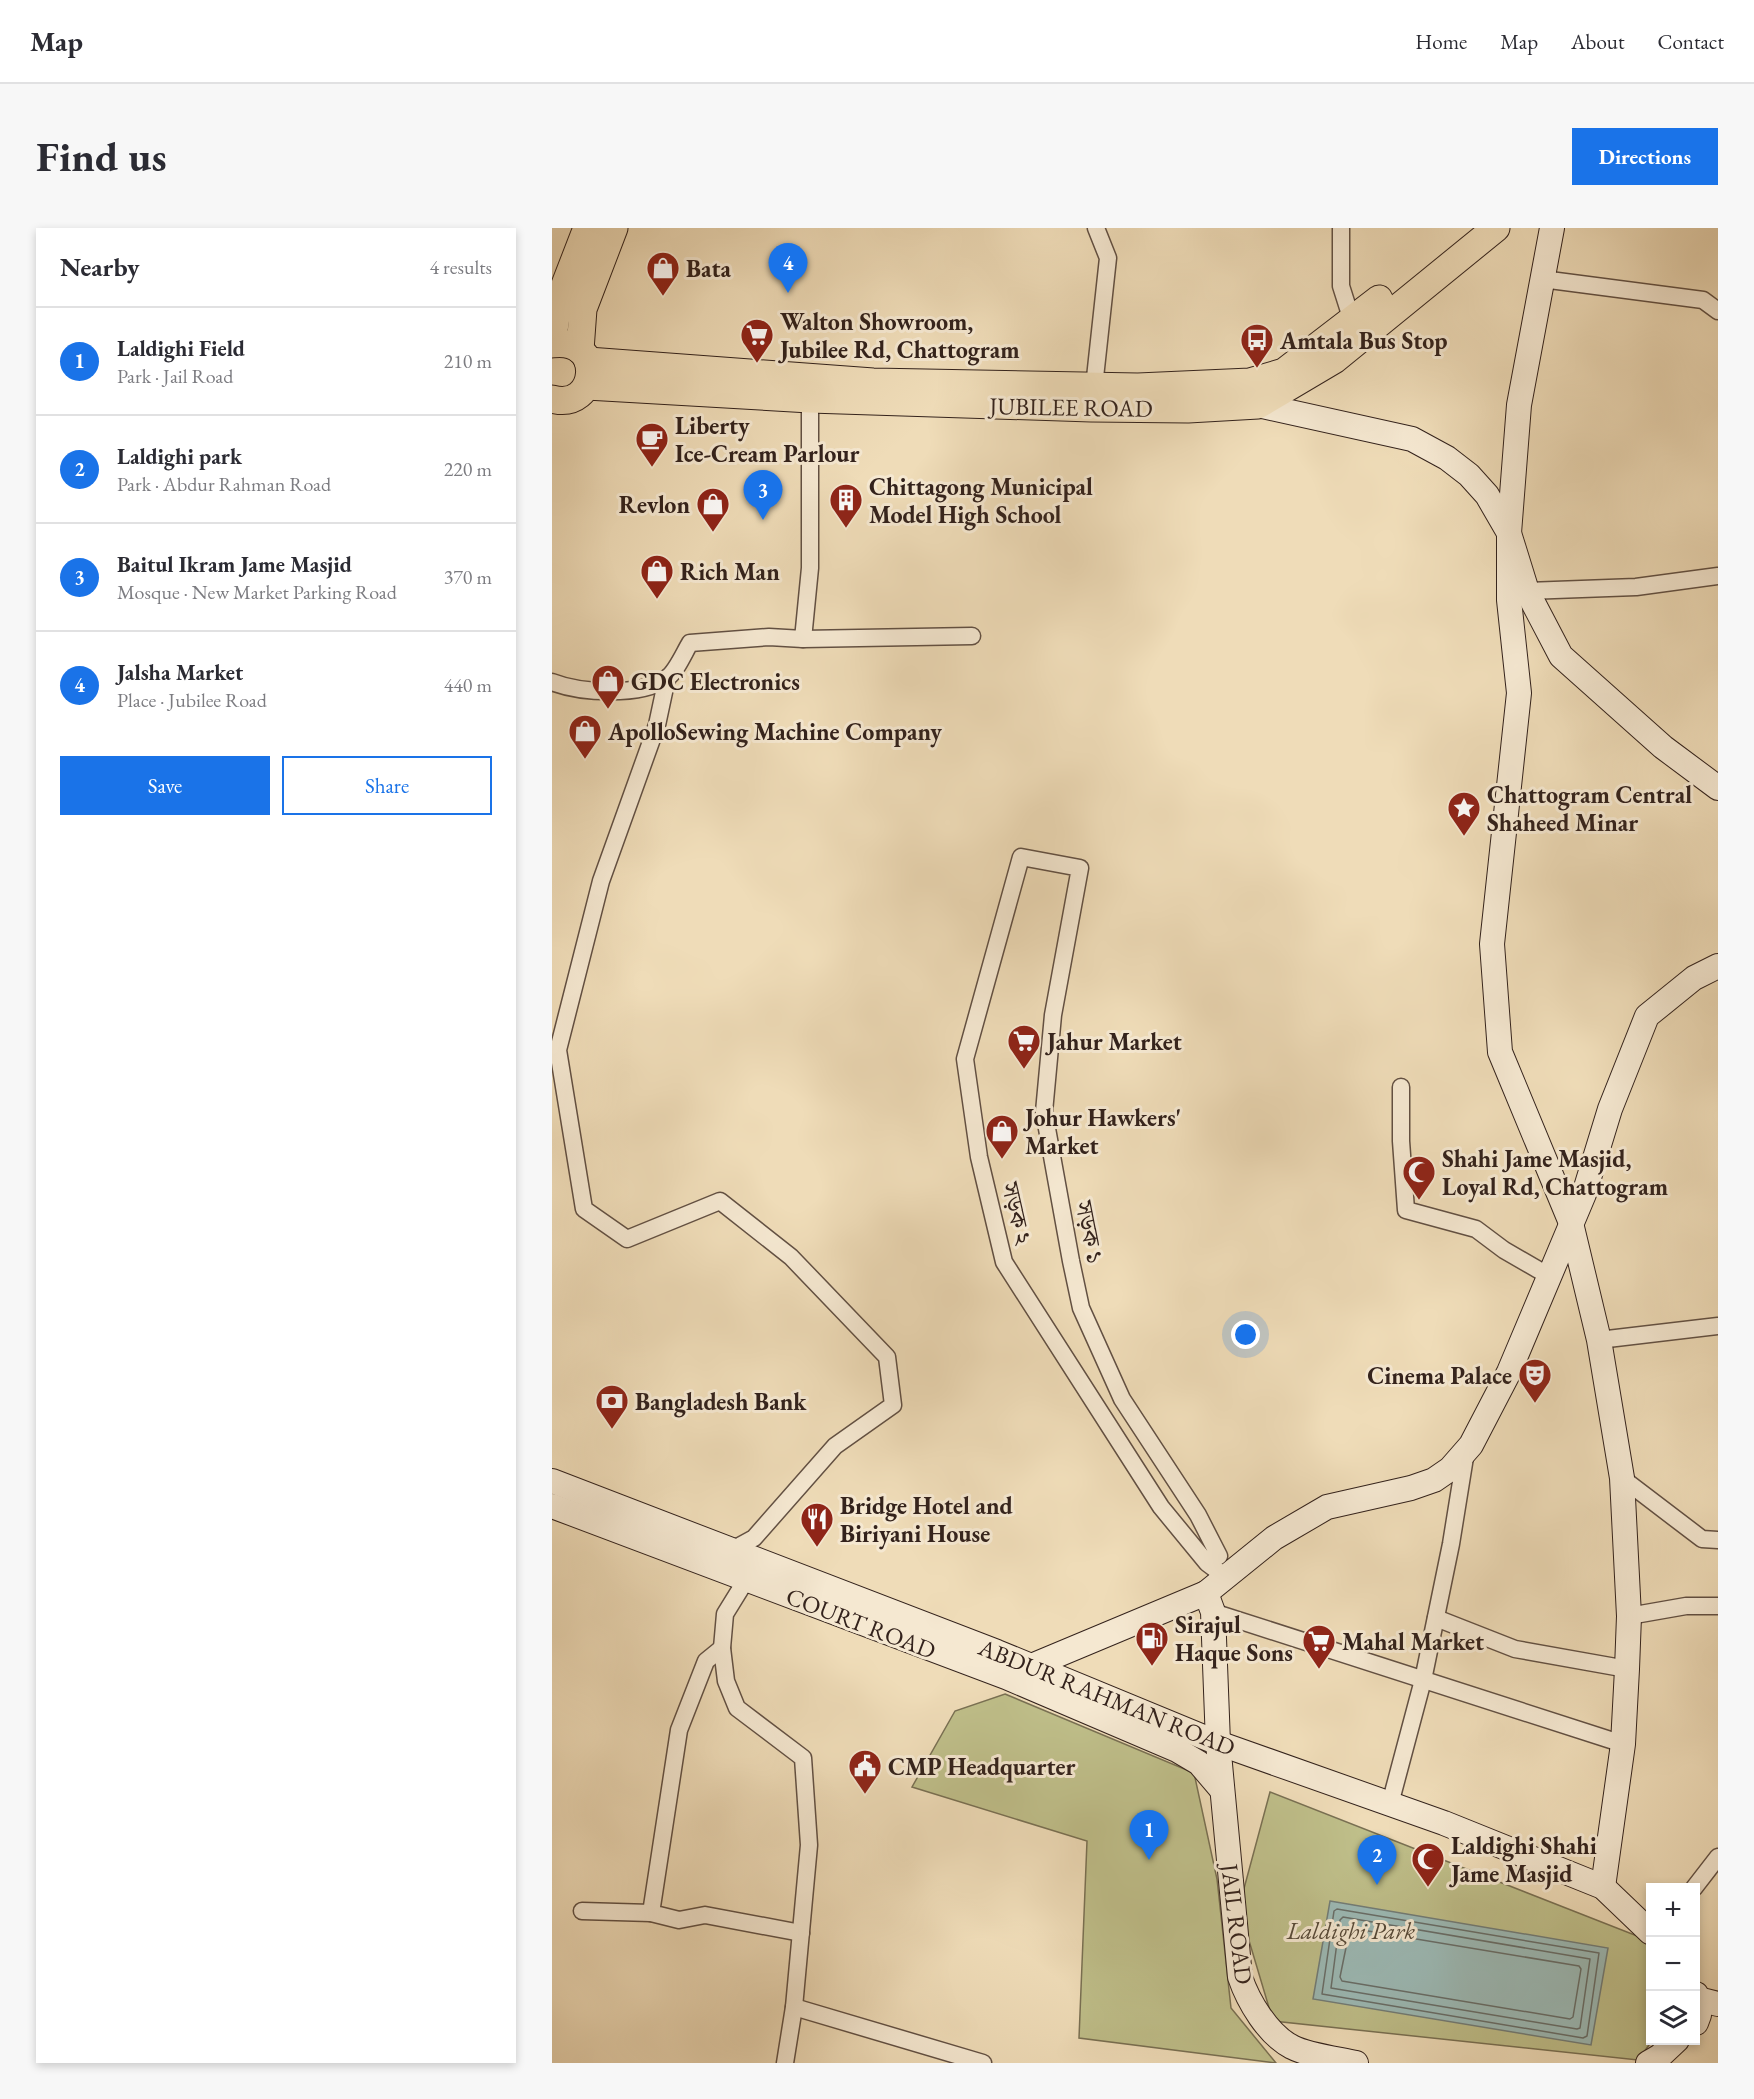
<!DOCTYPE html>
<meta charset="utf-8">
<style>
:root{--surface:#fff;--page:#f7f7f7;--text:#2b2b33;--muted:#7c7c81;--line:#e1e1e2;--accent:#1a73e8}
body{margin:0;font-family:"EB Garamond","Noto Serif Bengali",serif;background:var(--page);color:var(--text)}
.controls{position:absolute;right:18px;bottom:18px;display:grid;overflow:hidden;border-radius:0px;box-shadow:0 3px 9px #0003}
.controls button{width:54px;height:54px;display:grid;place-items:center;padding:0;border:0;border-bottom:2px solid var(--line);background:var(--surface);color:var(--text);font:30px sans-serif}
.you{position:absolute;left:694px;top:1107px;width:21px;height:21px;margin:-15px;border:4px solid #fff;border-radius:50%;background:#1a73e8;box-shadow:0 0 0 9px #1a73e833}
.badge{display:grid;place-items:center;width:39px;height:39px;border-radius:50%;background:var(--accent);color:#fff;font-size:20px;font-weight:700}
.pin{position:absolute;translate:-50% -50px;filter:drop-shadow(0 2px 3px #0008)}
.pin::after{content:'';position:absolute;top:32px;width:21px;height:18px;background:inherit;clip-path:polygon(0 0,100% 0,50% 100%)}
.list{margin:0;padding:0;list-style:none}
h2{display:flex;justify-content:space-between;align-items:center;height:78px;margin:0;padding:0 24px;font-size:26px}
h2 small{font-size:20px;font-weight:400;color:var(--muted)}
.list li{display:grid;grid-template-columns:39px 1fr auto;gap:18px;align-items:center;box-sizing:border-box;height:108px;padding:0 24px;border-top:2px solid var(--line)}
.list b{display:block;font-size:22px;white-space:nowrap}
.list p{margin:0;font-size:20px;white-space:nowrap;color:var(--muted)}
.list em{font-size:20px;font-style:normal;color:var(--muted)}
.actions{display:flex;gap:12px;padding:18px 24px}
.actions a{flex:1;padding:14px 0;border:2px solid var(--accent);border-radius:0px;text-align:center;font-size:21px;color:var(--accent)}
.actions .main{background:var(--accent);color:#fff}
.icon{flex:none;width:33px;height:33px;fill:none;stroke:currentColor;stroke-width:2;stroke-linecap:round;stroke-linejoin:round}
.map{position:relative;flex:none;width:1166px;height:1835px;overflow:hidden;border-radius:0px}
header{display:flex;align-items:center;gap:36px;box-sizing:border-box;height:84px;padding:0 30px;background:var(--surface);border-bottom:2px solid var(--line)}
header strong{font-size:28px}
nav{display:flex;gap:33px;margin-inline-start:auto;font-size:21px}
.intro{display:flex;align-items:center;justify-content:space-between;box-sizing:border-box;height:144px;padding:0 36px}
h1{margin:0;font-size:42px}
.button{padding:15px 27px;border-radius:0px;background:var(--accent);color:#fff;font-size:21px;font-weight:700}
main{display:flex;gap:36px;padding:0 36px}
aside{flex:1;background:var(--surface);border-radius:0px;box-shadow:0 3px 9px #0003}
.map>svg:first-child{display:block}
</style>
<header>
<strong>Map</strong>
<nav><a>Home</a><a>Map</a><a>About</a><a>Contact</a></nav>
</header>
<div class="intro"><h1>Find us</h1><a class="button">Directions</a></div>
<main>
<aside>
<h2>Nearby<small>4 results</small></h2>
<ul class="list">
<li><span class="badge">1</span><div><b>Laldighi Field</b><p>Park · Jail Road</p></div><em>210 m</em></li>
<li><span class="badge">2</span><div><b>Laldighi park</b><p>Park · Abdur Rahman Road</p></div><em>220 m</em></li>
<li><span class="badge">3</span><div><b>Baitul Ikram Jame Masjid</b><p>Mosque · New Market Parking Road</p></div><em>370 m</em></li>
<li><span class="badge">4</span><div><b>Jalsha Market</b><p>Place · Jubilee Road</p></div><em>440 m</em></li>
</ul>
<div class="actions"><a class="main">Save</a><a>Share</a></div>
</aside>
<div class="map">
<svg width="1166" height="1835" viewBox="0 0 1166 1835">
<rect width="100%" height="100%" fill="#efdcb8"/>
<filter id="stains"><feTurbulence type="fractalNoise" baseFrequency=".00333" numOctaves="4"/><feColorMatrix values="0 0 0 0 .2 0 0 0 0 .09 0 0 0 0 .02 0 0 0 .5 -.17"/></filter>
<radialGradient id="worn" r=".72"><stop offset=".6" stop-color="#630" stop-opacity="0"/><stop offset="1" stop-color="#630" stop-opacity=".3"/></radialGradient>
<g fill="#bfbf8a" stroke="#797053" stroke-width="1.5">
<polygon points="453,1466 642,1545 665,1651 679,1780 724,1835 527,1810 535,1613 360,1559 403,1483"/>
<polygon points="718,1564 1098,1713 1100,1813 1086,1832 721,1793 687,1679"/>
</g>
<polygon fill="#9cbab6" stroke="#727d78" stroke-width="1.5" points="778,1673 1056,1720 1039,1817 761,1771"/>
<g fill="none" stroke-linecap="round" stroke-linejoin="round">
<g stroke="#686e69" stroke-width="1.5">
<polygon points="785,1681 1047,1725 1035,1808 1031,1810 770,1766 782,1683"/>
<polygon points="791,1689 1038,1731 1028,1800 1025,1801 779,1760 788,1692"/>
<polygon points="798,1700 1027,1738 1029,1741 1021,1789 1018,1791 790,1753 788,1749"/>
</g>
<g stroke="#625043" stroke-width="19">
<g id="street">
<polyline points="789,0 789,58 802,99"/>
<polyline points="990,51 1151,72 1166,83"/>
<polyline points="541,168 556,30 544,0"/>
<polyline points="975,363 1084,359 1166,348"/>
<polyline points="251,411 420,408"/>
<polyline points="115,450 105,497 49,653 6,822 32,981 75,1011 168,973 239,1029 335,1129 341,1177 283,1218 202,1310 180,1322"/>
<path d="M0,454C28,465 89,469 115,450C124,444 132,425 138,415L217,409L251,411L258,340V171"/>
<polyline points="849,859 849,913 854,982 924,1001 952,1022 997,1048"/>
<polyline points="1047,1112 1166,1098"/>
<polyline points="1070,1250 1150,1311 1166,1312"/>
<polyline points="655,1335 609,1279 452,1034 427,929 413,831 469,629 528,640 501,787 492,884 519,1033 529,1080 570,1171 646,1287 667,1328 655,1335 675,1350"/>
<polyline points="194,1352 173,1386 170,1420 174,1453 185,1480 251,1530 257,1617 242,1779 233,1835"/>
<polyline points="661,1384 1071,1516"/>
<polyline points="1077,1388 1134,1378 1166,1378"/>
<polyline points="884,1390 963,1421 1075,1441"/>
<polyline points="170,1420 154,1433 127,1502 99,1685 127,1692 153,1687 249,1705"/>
<polyline points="838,1576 871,1452 899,1316 914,1223"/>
<polyline points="1142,1660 1166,1629"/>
<polyline points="30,1683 99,1685"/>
<polyline points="242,1779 431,1835"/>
</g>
</g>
<g stroke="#33221c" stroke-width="26">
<g id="secondary">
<polyline points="1000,0 967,177 957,305 957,372 967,465 940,716 948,824 1019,995 1047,1112 1070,1250 1077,1388 1075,1441 1071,1516 1051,1659"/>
<polyline points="706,177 860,211 895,230 917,247 935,267 957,305 975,363 1009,428 1111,519 1166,560"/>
<polyline points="0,1253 445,1424 666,1515 892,1595 1051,1659 1098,1704"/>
<polyline points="0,1278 454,1449 625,1522 647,1535 670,1562"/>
<path d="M654,1365L661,1384L666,1515L688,1749C696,1773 716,1807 740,1819C755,1827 786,1831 804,1835"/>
<polyline points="477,1439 654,1365 722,1310 775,1279 859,1260 882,1252 898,1241 919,1217 957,1144 1032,966 1058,881 1095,788 1142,750 1166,738"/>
<polyline points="1144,1766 1147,1787 1144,1795"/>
<polyline points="1146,1771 1166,1776"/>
<polyline points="1096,1835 1108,1828 1125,1812"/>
</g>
</g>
<g stroke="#33221c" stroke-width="29">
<g id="primary">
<polyline points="28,122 31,81 62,0"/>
<polyline points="36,133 321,154 586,159 698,154 732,144 827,71"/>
<polyline points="35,158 258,171 539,180 636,181 706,177 782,132 944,0"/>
<path d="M0,171C46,184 54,108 0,116L6,75L35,0"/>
</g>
</g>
<use href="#street" stroke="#f5e8d1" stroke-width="16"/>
<use href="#secondary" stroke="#f5e8d1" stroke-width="24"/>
<use href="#primary" stroke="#efdcb8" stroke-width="27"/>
</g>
<defs>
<g id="shop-pin" transform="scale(1.725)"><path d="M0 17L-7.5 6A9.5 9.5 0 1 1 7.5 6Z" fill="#8f2418" stroke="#f5e8d1"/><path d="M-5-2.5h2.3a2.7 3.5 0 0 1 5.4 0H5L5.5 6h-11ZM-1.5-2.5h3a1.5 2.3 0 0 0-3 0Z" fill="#fff"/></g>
<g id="supermarket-pin" transform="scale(1.725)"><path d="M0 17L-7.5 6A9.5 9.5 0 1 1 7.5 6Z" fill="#8f2418" stroke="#f5e8d1"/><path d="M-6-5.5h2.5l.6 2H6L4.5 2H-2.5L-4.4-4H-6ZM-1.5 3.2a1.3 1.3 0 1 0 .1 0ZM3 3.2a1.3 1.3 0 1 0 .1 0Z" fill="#fff"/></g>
<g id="bus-pin" transform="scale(1.725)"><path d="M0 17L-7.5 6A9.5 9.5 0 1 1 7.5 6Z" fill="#8f2418" stroke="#f5e8d1"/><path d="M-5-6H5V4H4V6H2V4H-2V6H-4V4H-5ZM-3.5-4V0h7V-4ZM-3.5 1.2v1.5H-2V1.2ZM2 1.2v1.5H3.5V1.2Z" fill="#fff"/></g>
<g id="cafe-pin" transform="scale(1.725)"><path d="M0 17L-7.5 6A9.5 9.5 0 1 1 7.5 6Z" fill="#8f2418" stroke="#f5e8d1"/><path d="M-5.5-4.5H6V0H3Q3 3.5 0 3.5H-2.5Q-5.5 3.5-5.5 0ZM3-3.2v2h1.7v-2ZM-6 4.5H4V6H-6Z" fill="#fff"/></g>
<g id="building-pin" transform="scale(1.725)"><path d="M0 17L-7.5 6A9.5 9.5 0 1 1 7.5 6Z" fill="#8f2418" stroke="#f5e8d1"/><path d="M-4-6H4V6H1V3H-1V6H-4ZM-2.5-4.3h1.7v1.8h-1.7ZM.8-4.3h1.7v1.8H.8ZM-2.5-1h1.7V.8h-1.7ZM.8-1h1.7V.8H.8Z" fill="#fff"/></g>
<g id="sight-pin" transform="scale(1.725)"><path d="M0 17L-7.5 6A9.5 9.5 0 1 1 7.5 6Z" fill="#8f2418" stroke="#f5e8d1"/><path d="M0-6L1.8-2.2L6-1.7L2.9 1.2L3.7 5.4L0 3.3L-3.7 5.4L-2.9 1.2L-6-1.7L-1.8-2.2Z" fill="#fff"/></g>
<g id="mosque-pin" transform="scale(1.725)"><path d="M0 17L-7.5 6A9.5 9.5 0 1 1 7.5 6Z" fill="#8f2418" stroke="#f5e8d1"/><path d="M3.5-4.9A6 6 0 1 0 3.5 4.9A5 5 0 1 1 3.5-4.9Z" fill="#fff"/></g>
<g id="theatre-pin" transform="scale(1.725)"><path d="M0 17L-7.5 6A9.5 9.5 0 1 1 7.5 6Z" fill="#8f2418" stroke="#f5e8d1"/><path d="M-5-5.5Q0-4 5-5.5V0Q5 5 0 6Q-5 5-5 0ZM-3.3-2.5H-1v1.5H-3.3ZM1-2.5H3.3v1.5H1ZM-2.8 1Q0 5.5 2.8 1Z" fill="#fff"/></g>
<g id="bank-pin" transform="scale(1.725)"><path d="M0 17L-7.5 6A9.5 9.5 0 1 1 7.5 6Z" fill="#8f2418" stroke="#f5e8d1"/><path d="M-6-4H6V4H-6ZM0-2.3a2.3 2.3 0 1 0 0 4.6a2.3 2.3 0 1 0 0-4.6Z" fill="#fff"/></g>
<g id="restaurant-pin" transform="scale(1.725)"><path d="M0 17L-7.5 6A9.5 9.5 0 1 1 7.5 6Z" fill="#8f2418" stroke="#f5e8d1"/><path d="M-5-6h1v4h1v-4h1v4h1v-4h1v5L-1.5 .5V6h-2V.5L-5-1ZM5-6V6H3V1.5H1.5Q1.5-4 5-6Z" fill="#fff"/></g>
<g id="fuel-pin" transform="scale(1.725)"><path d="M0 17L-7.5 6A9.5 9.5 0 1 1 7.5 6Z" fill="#8f2418" stroke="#f5e8d1"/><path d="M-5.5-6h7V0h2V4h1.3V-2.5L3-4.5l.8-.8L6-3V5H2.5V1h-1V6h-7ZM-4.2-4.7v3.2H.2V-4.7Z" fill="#fff"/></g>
<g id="civic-pin" transform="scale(1.725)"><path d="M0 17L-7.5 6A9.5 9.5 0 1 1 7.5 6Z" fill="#8f2418" stroke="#f5e8d1"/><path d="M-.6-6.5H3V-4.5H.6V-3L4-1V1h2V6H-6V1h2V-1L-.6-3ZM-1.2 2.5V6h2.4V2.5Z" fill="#fff"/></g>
</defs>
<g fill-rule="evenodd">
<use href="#shop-pin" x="111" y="40"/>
<use href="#supermarket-pin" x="205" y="107"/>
<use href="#bus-pin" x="705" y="112"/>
<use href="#cafe-pin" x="100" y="211"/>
<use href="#building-pin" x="294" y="272"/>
<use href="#shop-pin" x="161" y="276"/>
<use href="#shop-pin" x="105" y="343"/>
<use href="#shop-pin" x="56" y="453"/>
<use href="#shop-pin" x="33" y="503"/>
<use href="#sight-pin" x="912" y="580"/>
<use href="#supermarket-pin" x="472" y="813"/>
<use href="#shop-pin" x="450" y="903"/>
<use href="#mosque-pin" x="867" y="944"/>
<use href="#theatre-pin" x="983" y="1147"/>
<use href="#bank-pin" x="60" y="1173"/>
<use href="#restaurant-pin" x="265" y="1291"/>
<use href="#fuel-pin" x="600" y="1410"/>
<use href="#supermarket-pin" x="767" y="1413"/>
<use href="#civic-pin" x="313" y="1538"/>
<use href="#mosque-pin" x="876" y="1631"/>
</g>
<g text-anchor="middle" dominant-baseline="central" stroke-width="6" stroke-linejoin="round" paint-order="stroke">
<g font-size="24" font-weight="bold" fill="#33221c" stroke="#f5e8d1" text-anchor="start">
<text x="134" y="40">Bata</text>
<text x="228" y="93">Walton Showroom,<tspan x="228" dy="28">Jubilee Rd, Chattogram</tspan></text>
<text x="728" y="112">Amtala Bus Stop</text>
<text x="123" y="197">Liberty<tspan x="123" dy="28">Ice-Cream Parlour</tspan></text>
<text x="317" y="258">Chittagong Municipal<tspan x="317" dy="28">Model High School</tspan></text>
<text x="138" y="276" text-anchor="end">Revlon</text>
<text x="128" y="343">Rich Man</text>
<text x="79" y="453">GDC Electronics</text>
<text x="56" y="503">ApolloSewing Machine Company</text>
<text x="935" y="566">Chattogram Central<tspan x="935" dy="28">Shaheed Minar</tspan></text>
<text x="495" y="813">Jahur Market</text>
<text x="473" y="889">Johur Hawkers'<tspan x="473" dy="28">Market</tspan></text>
<text x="890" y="930">Shahi Jame Masjid,<tspan x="890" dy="28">Loyal Rd, Chattogram</tspan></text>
<text x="960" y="1147" text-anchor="end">Cinema Palace</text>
<text x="83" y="1173">Bangladesh Bank</text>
<text x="288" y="1277">Bridge Hotel and<tspan x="288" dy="28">Biriyani House</tspan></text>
<text x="623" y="1396">Sirajul<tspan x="623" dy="28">Haque Sons</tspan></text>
<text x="790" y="1413">Mahal Market</text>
<text x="336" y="1538">CMP Headquarter</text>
<text x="899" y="1617">Laldighi Shahi<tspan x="899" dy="28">Jame Masjid</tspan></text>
</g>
<g font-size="24" fill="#33221c" stroke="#f5e8d1">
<text transform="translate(519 179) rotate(1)">JUBILEE ROAD</text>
<text transform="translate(465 985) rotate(77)">সড়ক ২</text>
<text transform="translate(538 1004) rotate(79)">সড়ক ১</text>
<text transform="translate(309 1395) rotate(21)">COURT ROAD</text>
<text transform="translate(555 1469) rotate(22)">ABDUR RAHMAN ROAD</text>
<text transform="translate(685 1696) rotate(83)">JAIL ROAD</text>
</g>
<g font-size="24" font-style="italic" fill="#564938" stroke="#f5e8d1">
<text x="799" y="1702">Laldighi Park</text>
</g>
</g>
<rect width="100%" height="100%" filter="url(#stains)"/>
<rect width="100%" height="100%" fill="url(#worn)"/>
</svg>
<div class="controls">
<button>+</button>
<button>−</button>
<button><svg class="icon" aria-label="layers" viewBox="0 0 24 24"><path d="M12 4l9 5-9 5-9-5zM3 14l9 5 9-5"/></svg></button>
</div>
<div class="you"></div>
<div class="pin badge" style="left:597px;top:1632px">1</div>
<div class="pin badge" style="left:825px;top:1657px">2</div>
<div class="pin badge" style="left:211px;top:292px">3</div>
<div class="pin badge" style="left:236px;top:65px">4</div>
</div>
</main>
